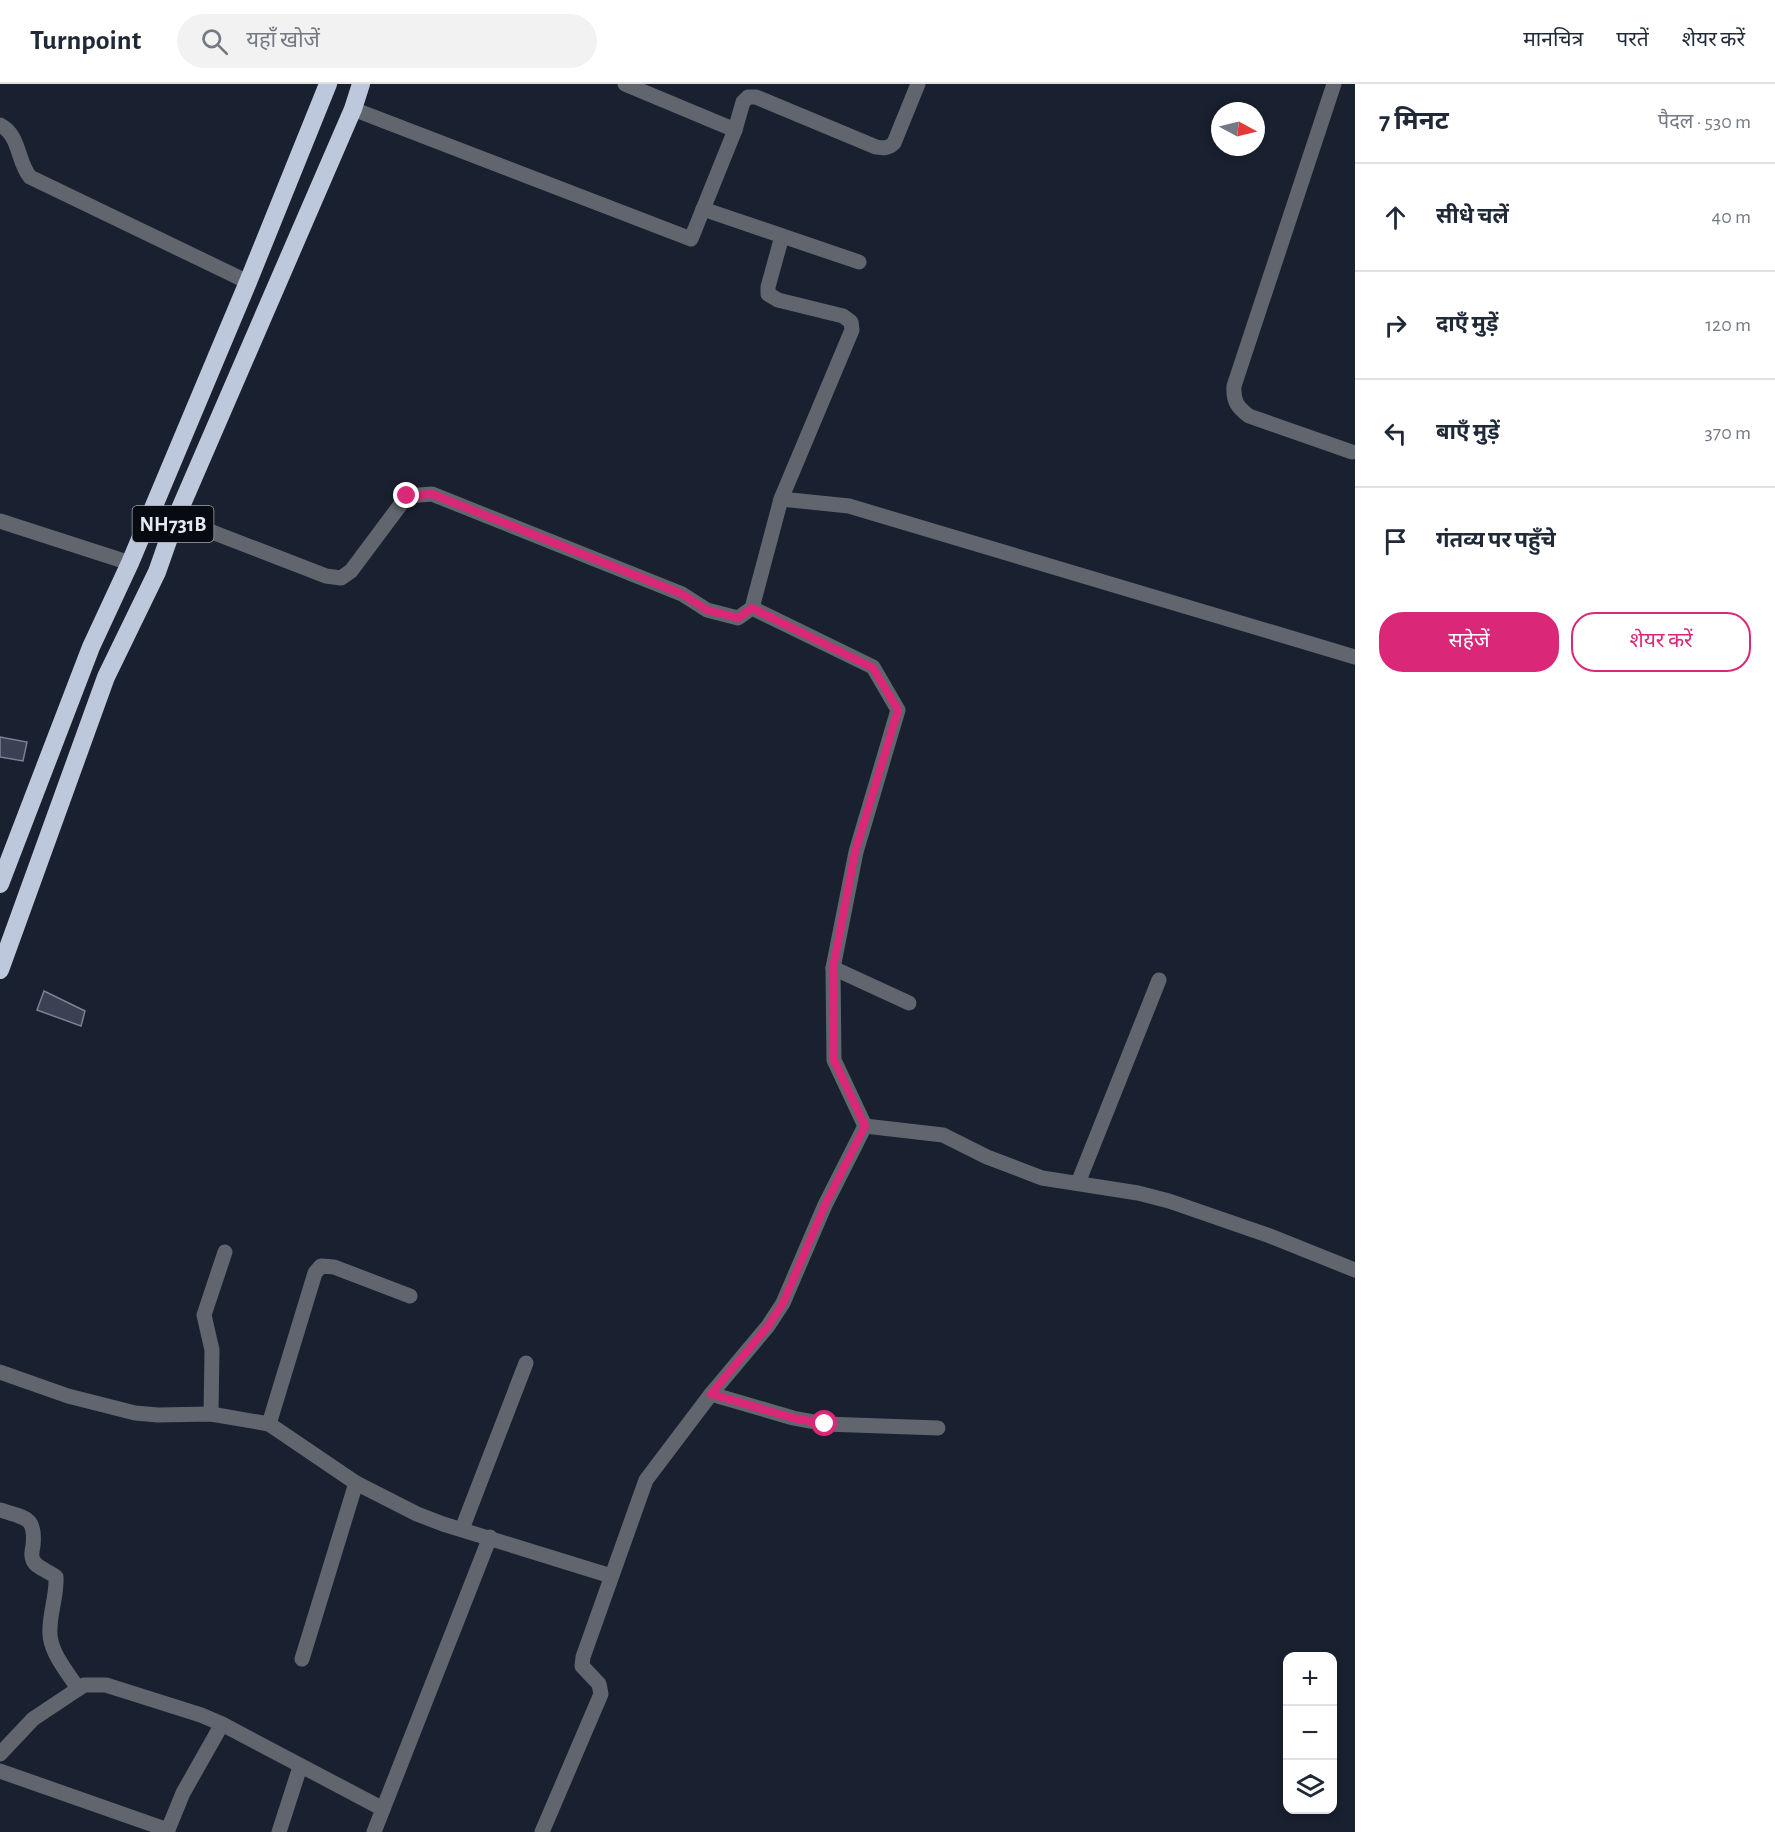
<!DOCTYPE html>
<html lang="hi">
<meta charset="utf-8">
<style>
:root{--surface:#fff;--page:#f2f2f3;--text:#1f2937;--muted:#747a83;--line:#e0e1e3;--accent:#db2777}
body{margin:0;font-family:"Alegreya Sans","Noto Sans Devanagari",sans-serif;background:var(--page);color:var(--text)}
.controls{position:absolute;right:18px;bottom:18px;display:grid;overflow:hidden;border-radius:12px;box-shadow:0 3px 9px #0003}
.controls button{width:54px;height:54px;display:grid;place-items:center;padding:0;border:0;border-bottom:2px solid var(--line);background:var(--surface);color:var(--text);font:30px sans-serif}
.compass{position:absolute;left:1211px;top:18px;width:54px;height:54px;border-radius:50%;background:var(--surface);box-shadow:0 3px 9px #0003;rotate:97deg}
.stop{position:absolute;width:18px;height:18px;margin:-14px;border:4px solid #db2777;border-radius:50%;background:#fff}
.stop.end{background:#db2777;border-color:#fff;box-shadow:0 2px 6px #0008}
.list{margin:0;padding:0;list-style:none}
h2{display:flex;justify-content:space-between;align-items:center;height:78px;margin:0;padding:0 24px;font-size:26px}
h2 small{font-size:20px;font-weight:400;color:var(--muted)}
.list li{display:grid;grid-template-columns:39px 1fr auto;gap:18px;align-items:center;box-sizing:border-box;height:108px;padding:0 24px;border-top:2px solid var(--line)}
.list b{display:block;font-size:22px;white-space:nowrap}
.list em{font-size:20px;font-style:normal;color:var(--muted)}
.actions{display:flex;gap:12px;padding:18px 24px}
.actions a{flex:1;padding:14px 0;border:2px solid var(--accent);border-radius:24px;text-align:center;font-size:21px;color:var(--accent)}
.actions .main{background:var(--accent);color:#fff}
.icon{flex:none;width:33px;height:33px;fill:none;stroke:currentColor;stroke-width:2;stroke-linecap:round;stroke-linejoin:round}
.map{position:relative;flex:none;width:1355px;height:1748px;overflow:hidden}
header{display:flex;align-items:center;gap:36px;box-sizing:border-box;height:84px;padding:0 30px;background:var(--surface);border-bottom:2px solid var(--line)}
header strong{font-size:28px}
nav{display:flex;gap:33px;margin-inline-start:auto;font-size:21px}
.search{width:420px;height:54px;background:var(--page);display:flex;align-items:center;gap:15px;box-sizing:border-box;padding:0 21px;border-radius:33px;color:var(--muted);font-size:22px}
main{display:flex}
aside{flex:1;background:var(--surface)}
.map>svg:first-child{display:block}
</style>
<header>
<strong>Turnpoint</strong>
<div class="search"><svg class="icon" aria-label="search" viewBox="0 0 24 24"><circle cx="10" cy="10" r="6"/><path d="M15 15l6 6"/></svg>यहाँ खोजें</div>
<nav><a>मानचित्र</a><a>परतें</a><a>शेयर करें</a></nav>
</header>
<main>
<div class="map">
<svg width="1355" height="1748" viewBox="0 0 1355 1748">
<rect width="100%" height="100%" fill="#19202f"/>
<g fill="#394152" stroke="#798396" stroke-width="1.5">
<polygon points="0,653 27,658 23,677 0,673"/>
<polygon points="44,907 85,927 81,942 37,926"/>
</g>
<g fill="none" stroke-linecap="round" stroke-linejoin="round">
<g stroke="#61666e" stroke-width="15">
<polyline points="625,0 735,46"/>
<path d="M1334,0L1234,302C1233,317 1237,323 1249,332L1352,368"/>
<path d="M353,25L691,155L735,46L743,18L748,13H756L876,63C883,64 888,65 894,59L918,0"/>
<path d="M0,41C20,51 17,77 30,93L248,198"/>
<polyline points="703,125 859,178"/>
<polyline points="781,415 849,422 1355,573"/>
<polyline points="176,434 326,492 341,494 351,487 407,412 432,410 682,510 707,526 738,534 752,524 781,415 852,246 851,238 843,232 778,216 768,210 768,203 782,152"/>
<polyline points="0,437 130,479"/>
<polyline points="752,524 873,583 898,626 856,768 833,884 834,976 865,1042 943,1051 987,1073 1042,1094 1138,1109 1169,1117 1270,1152 1355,1186"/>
<polyline points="833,884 909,919"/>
<polyline points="1078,1099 1159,896"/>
<polyline points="0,1288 68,1312 135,1329 158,1331 211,1330 269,1340 356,1399 417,1430 443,1440 611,1492"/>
<polyline points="711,1310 793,1334 825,1340 938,1344"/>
<polyline points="211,1330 212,1266 204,1231 225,1168"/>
<polyline points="269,1340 315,1189 321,1182 334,1183 410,1212"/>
<path d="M0,1426C25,1434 36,1432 33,1462C32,1466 31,1472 33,1476C36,1484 49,1487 56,1493C57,1511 50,1528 50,1545C48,1567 68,1588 78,1605"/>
<polyline points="462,1445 526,1279"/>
<polyline points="302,1575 356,1399"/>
<polyline points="0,1670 33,1635 84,1601 106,1601 201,1631 222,1640 383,1725"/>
<polyline points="0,1687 168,1746"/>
<polyline points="167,1748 183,1709 222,1640"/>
<polyline points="279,1748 300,1683"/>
<polyline points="374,1748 490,1453"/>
<polyline points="542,1748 601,1610 599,1600 582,1582 583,1573 646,1396 711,1310 768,1242 783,1219 825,1121 865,1042"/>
</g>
<g stroke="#bdc8dc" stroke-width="18">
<polyline points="0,800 91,563 130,479 248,198 328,0"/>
<polyline points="0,886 106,593 157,488 176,434 353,25 361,0"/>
</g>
</g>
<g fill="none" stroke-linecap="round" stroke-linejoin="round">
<polyline stroke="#db2777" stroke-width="8" points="407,412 432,410 682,510 707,526 738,534 752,524 873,584 898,626 855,768 833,884 834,976 865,1042 825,1121 783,1219 768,1242 711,1310 793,1334 825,1340"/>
</g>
<g text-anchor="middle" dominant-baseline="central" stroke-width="4.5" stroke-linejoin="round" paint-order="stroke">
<rect fill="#070a11" stroke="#a1a6af" stroke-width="1.5" x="132.5" y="422" width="81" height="36" rx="4.5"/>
<g font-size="21" font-weight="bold" fill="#e3e9f3">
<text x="173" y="440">NH731B</text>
</g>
</g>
</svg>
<div class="controls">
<button>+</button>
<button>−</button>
<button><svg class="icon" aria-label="layers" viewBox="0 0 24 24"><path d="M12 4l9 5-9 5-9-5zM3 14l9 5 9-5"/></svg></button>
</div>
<svg class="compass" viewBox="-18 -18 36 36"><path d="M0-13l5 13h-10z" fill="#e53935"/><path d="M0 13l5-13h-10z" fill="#747a83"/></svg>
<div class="stop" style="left:825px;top:1340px"></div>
<div class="stop end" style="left:407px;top:412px"></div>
</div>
<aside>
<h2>7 मिनट<small>पैदल · 530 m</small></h2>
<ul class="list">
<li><svg class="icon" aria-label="ahead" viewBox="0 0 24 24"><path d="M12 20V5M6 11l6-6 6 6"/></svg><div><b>सीधे चलें</b></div><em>40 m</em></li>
<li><svg class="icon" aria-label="right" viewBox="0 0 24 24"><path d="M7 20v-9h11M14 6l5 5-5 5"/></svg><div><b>दाएँ मुड़ें</b></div><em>120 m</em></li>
<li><svg class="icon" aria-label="left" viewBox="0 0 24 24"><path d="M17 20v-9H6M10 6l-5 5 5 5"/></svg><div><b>बाएँ मुड़ें</b></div><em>370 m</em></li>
<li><svg class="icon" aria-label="arrive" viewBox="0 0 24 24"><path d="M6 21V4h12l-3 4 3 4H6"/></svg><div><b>गंतव्य पर पहुँचे</b></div></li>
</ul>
<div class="actions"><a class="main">सहेजें</a><a>शेयर करें</a></div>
</aside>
</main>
